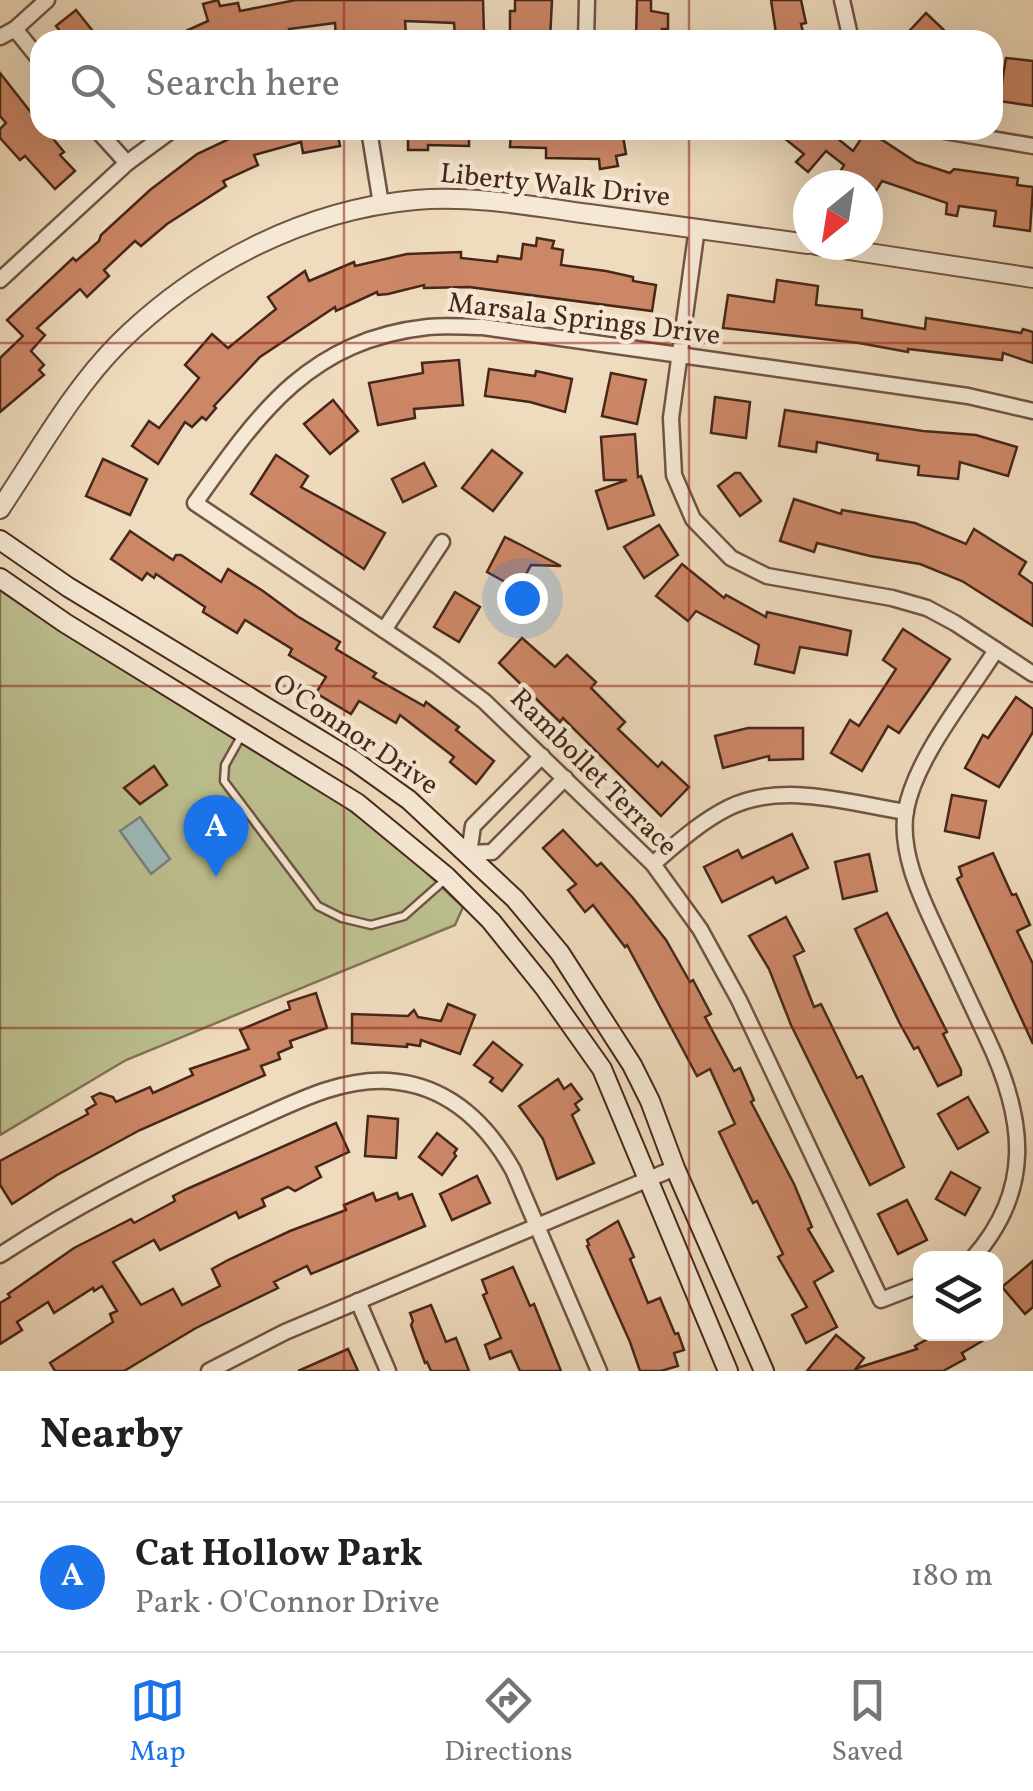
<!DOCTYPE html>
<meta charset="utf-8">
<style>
:root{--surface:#fff;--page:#f2f2f2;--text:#202124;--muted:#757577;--line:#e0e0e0;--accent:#1a73e8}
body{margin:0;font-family:Vollkorn,serif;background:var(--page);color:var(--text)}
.controls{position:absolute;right:30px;bottom:30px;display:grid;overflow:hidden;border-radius:20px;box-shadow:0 10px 40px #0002}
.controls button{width:90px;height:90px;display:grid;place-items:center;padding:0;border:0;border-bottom:2px solid var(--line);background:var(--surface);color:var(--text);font:50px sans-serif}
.compass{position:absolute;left:793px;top:170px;width:90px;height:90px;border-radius:50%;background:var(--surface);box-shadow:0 10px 40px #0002;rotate:210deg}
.you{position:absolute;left:522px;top:598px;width:35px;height:35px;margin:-25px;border:8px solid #fff;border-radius:50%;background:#1a73e8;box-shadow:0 0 0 15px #1a73e833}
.badge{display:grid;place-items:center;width:65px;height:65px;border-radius:50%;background:var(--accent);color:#fff;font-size:32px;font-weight:700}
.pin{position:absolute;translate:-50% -82px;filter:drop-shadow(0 2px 5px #0008)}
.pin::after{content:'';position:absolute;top:52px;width:35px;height:30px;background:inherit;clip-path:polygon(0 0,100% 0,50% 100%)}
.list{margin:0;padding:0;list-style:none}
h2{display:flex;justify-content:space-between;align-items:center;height:130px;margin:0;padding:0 40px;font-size:42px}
h2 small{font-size:32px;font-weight:400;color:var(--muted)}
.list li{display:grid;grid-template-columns:65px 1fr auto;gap:30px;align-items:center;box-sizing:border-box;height:150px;padding:0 40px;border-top:2px solid var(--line)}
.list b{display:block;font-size:38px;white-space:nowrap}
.list p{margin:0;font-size:32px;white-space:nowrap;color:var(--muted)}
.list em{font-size:32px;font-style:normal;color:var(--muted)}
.icon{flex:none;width:55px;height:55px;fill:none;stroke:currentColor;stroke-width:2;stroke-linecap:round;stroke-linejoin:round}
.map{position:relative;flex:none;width:1033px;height:1371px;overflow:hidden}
.search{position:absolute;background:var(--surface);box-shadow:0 10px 40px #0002;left:30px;right:30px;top:30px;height:110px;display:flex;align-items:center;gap:25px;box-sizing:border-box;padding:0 35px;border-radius:30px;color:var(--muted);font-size:38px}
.sheet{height:280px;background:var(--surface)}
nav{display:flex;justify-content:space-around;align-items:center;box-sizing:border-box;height:140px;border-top:2px solid var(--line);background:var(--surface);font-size:28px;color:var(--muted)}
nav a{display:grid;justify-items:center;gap:5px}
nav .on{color:var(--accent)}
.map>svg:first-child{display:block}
</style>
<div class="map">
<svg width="1033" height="1371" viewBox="0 0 1033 1371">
<rect width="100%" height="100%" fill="#efdbbd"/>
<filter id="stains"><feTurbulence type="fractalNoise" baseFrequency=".002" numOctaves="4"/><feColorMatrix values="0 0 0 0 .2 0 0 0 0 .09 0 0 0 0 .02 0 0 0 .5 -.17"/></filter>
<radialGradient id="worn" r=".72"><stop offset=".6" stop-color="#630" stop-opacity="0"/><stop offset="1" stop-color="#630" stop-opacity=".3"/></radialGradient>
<polygon fill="#bcbf8f" stroke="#827354" stroke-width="2.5" points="0,590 60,631 335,799 400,848 463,907 455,925 126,1060 0,1135"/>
<polygon fill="#9cb9b9" stroke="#7a7f79" stroke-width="2.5" points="140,817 170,859 151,874 120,831"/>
<g fill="#cc8767" stroke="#47271a" stroke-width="2.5">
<polygon points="218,0 220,6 238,3 240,11 296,0 483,0 484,35 455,35 454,23 405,21 406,34 353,39 336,39 335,23 289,29 291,40 166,40 208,21 203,4"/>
<polygon points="515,0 552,0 550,40 516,40 516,34 510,34 510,11 515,11"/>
<polygon points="637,0 651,0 651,11 668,14 668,29 662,29 659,40 636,40"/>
<polygon points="771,0 801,0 806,23 801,24 805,40 777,40"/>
<polygon points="76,10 100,40 67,40 56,26"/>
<polygon points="926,13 944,30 953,40 901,40"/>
<polygon points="1006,58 1033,61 1033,106 999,101"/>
<polygon points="0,73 40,124 40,130 46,130 64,152 60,155 75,171 55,189 25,156 20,160 0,138 0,129 6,123 0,116"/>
<polygon points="248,130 337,130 340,146 303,153 301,142 254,155 258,165 223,181 226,186 167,224 141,246 135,241 104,270 109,276 87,297 80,289 37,328 45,335 31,351 44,365 39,370 44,375 0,412 0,358 23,336 7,320 73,258 76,261 99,241 101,235 150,190 197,154"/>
<polygon points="408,130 469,130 469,146 428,145 428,150 408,150"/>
<polygon points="511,130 622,130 626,154 616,156 618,166 600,169 599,159 546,158 546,148 510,147"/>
<polygon points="789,130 827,130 853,151 867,130 916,162 950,173 954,169 1018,178 1017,185 1033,187 1030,231 994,226 996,211 959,206 957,216 946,214 947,203 882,181 874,194 868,190 868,185 848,185 851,179 840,172 844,165 826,151 808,172 796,162 804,154 783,137"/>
<polygon points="537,238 554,241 552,248 563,250 561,265 606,271 633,277 633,281 656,285 652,311 469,287 424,288 424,285 388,294 378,295 377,292 336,311 335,307 260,357 214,406 216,408 206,420 202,417 192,427 185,422 158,464 132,446 149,421 159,428 199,378 185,365 212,334 228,348 276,309 268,297 305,271 309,281 354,262 355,266 407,254 461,252 461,258 497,262 498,256 521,259 523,244 536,246"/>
<polygon points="777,280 818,286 816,305 862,310 862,318 925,329 926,318 1021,333 1023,329 1033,332 1033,363 1003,353 1002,360 908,349 908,352 859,343 723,328 728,295 774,302"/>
<polygon points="459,360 463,405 414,409 415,418 378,425 369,383 423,373 422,363"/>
<polygon points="489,369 535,376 536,371 572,379 565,412 530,402 485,396"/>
<polygon points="611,373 646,380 637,424 602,416"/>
<polygon points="715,397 750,402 746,438 711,433"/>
<polygon points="333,400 358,431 330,454 304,424"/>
<polygon points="785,410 923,431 976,435 1017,447 1008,476 960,462 958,479 918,475 919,466 877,460 878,454 817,442 816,452 779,446"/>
<polygon points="635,434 638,477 641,476 654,515 608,529 596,491 627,480 604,480 601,437"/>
<polygon points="492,450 522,473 493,511 462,488"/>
<polygon points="276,455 308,476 301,487 385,533 364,569 251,494"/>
<polygon points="103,459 147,479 130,515 86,496"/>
<polygon points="424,463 436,486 403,502 392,479"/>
<polygon points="735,473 740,473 761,501 740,516 718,486"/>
<polygon points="794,499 841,514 842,510 915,523 966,544 974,529 1026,562 1019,574 1033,584 1033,626 962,581 920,564 870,556 817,543 814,552 780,541"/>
<polygon points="659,525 678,555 644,578 624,547"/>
<polygon points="130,531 173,560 176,555 181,555 221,582 228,569 263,591 297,616 340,642 336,649 376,673 373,677 424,706 426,702 459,727 456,730 494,761 476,784 450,762 454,757 400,715 396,723 359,701 351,714 316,693 326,677 289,655 292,649 245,620 237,633 203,612 205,607 156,574 154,578 147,573 142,580 111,559"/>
<polygon points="505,537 521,545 561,566 531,565 518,589 487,572"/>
<polygon points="682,564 724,598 726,595 766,617 767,612 851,631 847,655 800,647 794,673 755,664 759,645 696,611 688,621 656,596"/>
<polygon points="455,592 480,607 459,642 434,627"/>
<polygon points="903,629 950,659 899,733 888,726 862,771 831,753 850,720 859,726 896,669 883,660"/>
<polygon points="522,638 555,667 567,655 596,682 591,688 625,722 618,729 658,767 662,762 689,787 661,816 563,718 560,722 499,663"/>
<polygon points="1016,697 1033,709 1033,732 999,787 965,768 983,735 988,738"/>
<polygon points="748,728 803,728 803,759 769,760 769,756 723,768 715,736"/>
<polygon points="154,766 167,785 140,804 124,788"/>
<polygon points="952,795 986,801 979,838 945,831"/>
<polygon points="563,830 597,866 601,863 633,898 666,940 690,982 693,980 711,1014 705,1017 734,1071 740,1068 754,1100 751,1102 794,1184 812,1227 808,1229 833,1271 814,1282 837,1327 806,1343 792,1315 807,1307 778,1257 783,1254 757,1201 753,1203 719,1132 735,1124 710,1069 697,1076 627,945 625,947 593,905 585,912 568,890 576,884 543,848"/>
<polygon points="792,834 808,868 776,883 773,877 722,902 704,867 738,850 742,858"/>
<polygon points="993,853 1012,895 1016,894 1030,925 1017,931 1033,964 1033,1044 957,879 962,876 959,867"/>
<polygon points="869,854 877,891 843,899 835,862"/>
<polygon points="887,913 947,1032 943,1034 961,1070 961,1075 938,1086 918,1047 914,1049 899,1022 855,929"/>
<polygon points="786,917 804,951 794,956 814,1007 821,1004 857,1078 862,1076 904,1167 870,1185 791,1025 769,969 749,936"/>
<polygon points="316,993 327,1028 290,1041 292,1047 278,1053 280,1059 261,1066 265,1075 140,1130 57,1175 12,1204 0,1185 0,1161 88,1114 86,1110 96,1104 92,1097 100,1093 113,1097 116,1102 150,1087 153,1093 193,1075 190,1069 249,1049 240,1030 290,1009 288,1002"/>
<polygon points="448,1004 475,1015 460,1054 421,1040 420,1046 407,1044 407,1047 352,1043 352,1014 408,1016 414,1010 418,1017 441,1021"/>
<polygon points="493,1042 522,1065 502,1091 490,1082 493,1078 474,1065"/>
<polygon points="558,1079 564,1089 571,1084 582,1099 575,1104 579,1110 572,1115 594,1163 557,1179 543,1139 519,1106"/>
<polygon points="968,1097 988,1132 958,1149 938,1114"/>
<polygon points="368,1116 398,1119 396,1158 365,1156"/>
<polygon points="336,1123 349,1152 316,1167 321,1177 295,1191 288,1187 262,1199 265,1206 239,1218 236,1212 160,1250 154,1240 113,1262 141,1305 173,1289 182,1305 220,1286 212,1269 228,1260 290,1231 346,1210 344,1205 373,1193 376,1201 397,1193 399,1199 412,1194 425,1226 311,1274 307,1266 274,1282 278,1288 196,1328 124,1371 55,1371 50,1363 113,1322 110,1314 117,1311 102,1286 94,1291 93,1288 54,1313 48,1302 17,1322 22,1330 0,1344 0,1303 10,1297 8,1294 74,1248 131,1219 134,1223 175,1201 173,1196 187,1189"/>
<polygon points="437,1133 457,1149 454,1153 456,1156 442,1175 419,1157"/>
<polygon points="951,1172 980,1188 965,1215 936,1199"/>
<polygon points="477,1176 490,1203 452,1220 440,1194"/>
<polygon points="907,1200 927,1240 898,1254 878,1214"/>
<polygon points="618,1221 634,1257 630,1259 648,1303 660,1298 675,1334 678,1333 684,1350 674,1353 678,1366 661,1371 640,1371 630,1342 587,1246 589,1245 587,1240"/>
<polygon points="1033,1261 1033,1307 1025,1314 1002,1287"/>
<polygon points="513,1267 530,1306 534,1304 561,1371 520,1371 511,1351 490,1359 485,1345 501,1338 483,1295 487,1293 482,1280"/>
<polygon points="431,1305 446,1342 456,1338 469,1371 431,1371 427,1362 425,1363 411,1325 413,1321 410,1313"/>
<polygon points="937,1334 994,1334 962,1353 965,1359 943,1371 857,1371 857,1368 917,1349 915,1346"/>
<polygon points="836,1335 864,1358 854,1371 807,1371"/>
<polygon points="348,1349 358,1371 298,1371"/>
</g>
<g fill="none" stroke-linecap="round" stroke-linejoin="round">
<g stroke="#715443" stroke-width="11">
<polyline id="service" points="243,733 225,765 224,781 318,906 342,918 371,925 404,916 447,878"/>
</g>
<g stroke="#715443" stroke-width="19">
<g id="minor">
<polyline points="842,0 851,40"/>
<polyline points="15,29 40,60"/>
<polyline points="0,37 15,29 47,0"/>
<polyline points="586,40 587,0"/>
<polyline points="97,130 127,163"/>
<polyline points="369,130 381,204"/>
<polyline points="938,130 1033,146"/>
<polyline points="697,228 671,418 674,475 693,519 731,558 767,576 892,598 927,608 955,623 1033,674"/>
<polyline points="0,280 127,163 172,130"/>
<polyline points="384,630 442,542"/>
<polyline points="469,853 492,852 565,778"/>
<polyline points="469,853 473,826 542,756"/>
<path d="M653,864C676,844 700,822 728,808C782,781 849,803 906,812"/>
<path d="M0,1255C78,1204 159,1163 244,1125C290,1105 337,1078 389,1081C447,1085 486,1122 513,1170L599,1371"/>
<path d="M973,1258C1033,1190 1026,1120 987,1038C970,1001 952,964 935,927C919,893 899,849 906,810C916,757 967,696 996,650"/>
<path d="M920,1285L881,1300L739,1000L700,929L653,864L484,701L436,665L195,503C259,413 309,340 428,327C446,325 465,327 483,327L968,396L1033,411"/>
<polyline points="358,1301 388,1371"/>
<polyline points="209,1371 285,1332 675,1168"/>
</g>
</g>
<g stroke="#715443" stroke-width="22">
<g id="tertiary">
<polyline points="816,245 1033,278"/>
<path d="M0,509C37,454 72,390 119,343C198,265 304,210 415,200C473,195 532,206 589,214C662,224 735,234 808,244"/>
</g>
</g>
<g stroke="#47271a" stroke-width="22">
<g id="secondary">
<polyline points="0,540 68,587 353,760 409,800 515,899 560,953 632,1065 650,1101 675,1168 764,1371"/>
<polyline points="0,578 65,623 357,803 447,877 491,921 544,987 602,1069 728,1371"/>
</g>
</g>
<use href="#service" stroke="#f5e8d4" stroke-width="6"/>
<use href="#minor" stroke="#f5e8d4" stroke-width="14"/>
<use href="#tertiary" stroke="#f5e8d4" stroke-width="18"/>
<use href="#secondary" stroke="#f5e8d4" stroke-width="18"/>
</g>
<path fill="none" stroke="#8f2418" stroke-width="2.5" stroke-opacity="0.55" d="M344,0V40M689,0V40M344,130V1371M689,130V1371M0,343H1033M0,686H1033M0,1028H1033"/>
<g text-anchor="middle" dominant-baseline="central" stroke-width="9" stroke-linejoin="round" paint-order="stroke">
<g font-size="28" fill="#47271a" stroke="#f5e8d4">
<text transform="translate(555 186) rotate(6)">Liberty Walk Drive</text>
<text transform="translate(584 320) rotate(7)">Marsala Springs Drive</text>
<text transform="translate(355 735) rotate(34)">O'Connor Drive</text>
<text transform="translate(593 773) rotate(45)">Rambollet Terrace</text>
</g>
</g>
<rect width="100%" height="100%" filter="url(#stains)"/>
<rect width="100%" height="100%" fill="url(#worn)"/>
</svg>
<div class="controls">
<button><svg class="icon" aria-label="layers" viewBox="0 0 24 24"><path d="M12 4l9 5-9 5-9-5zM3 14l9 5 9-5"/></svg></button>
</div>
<svg class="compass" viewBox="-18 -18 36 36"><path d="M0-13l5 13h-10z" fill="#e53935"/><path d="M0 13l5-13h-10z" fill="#757577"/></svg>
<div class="you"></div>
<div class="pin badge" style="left:216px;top:877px">A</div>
<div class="search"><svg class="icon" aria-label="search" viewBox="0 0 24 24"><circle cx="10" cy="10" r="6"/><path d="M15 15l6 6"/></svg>Search here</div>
</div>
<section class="sheet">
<h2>Nearby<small></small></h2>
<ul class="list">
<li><span class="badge">A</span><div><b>Cat Hollow Park</b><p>Park · O'Connor Drive</p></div><em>180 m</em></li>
</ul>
</section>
<nav>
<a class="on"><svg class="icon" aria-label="map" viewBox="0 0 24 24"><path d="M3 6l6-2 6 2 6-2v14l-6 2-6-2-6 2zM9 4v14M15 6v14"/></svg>Map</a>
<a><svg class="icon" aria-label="directions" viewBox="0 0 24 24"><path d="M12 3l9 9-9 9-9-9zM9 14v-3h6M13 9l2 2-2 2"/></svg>Directions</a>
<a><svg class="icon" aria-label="saved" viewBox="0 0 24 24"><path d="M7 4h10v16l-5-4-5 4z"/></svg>Saved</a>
</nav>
